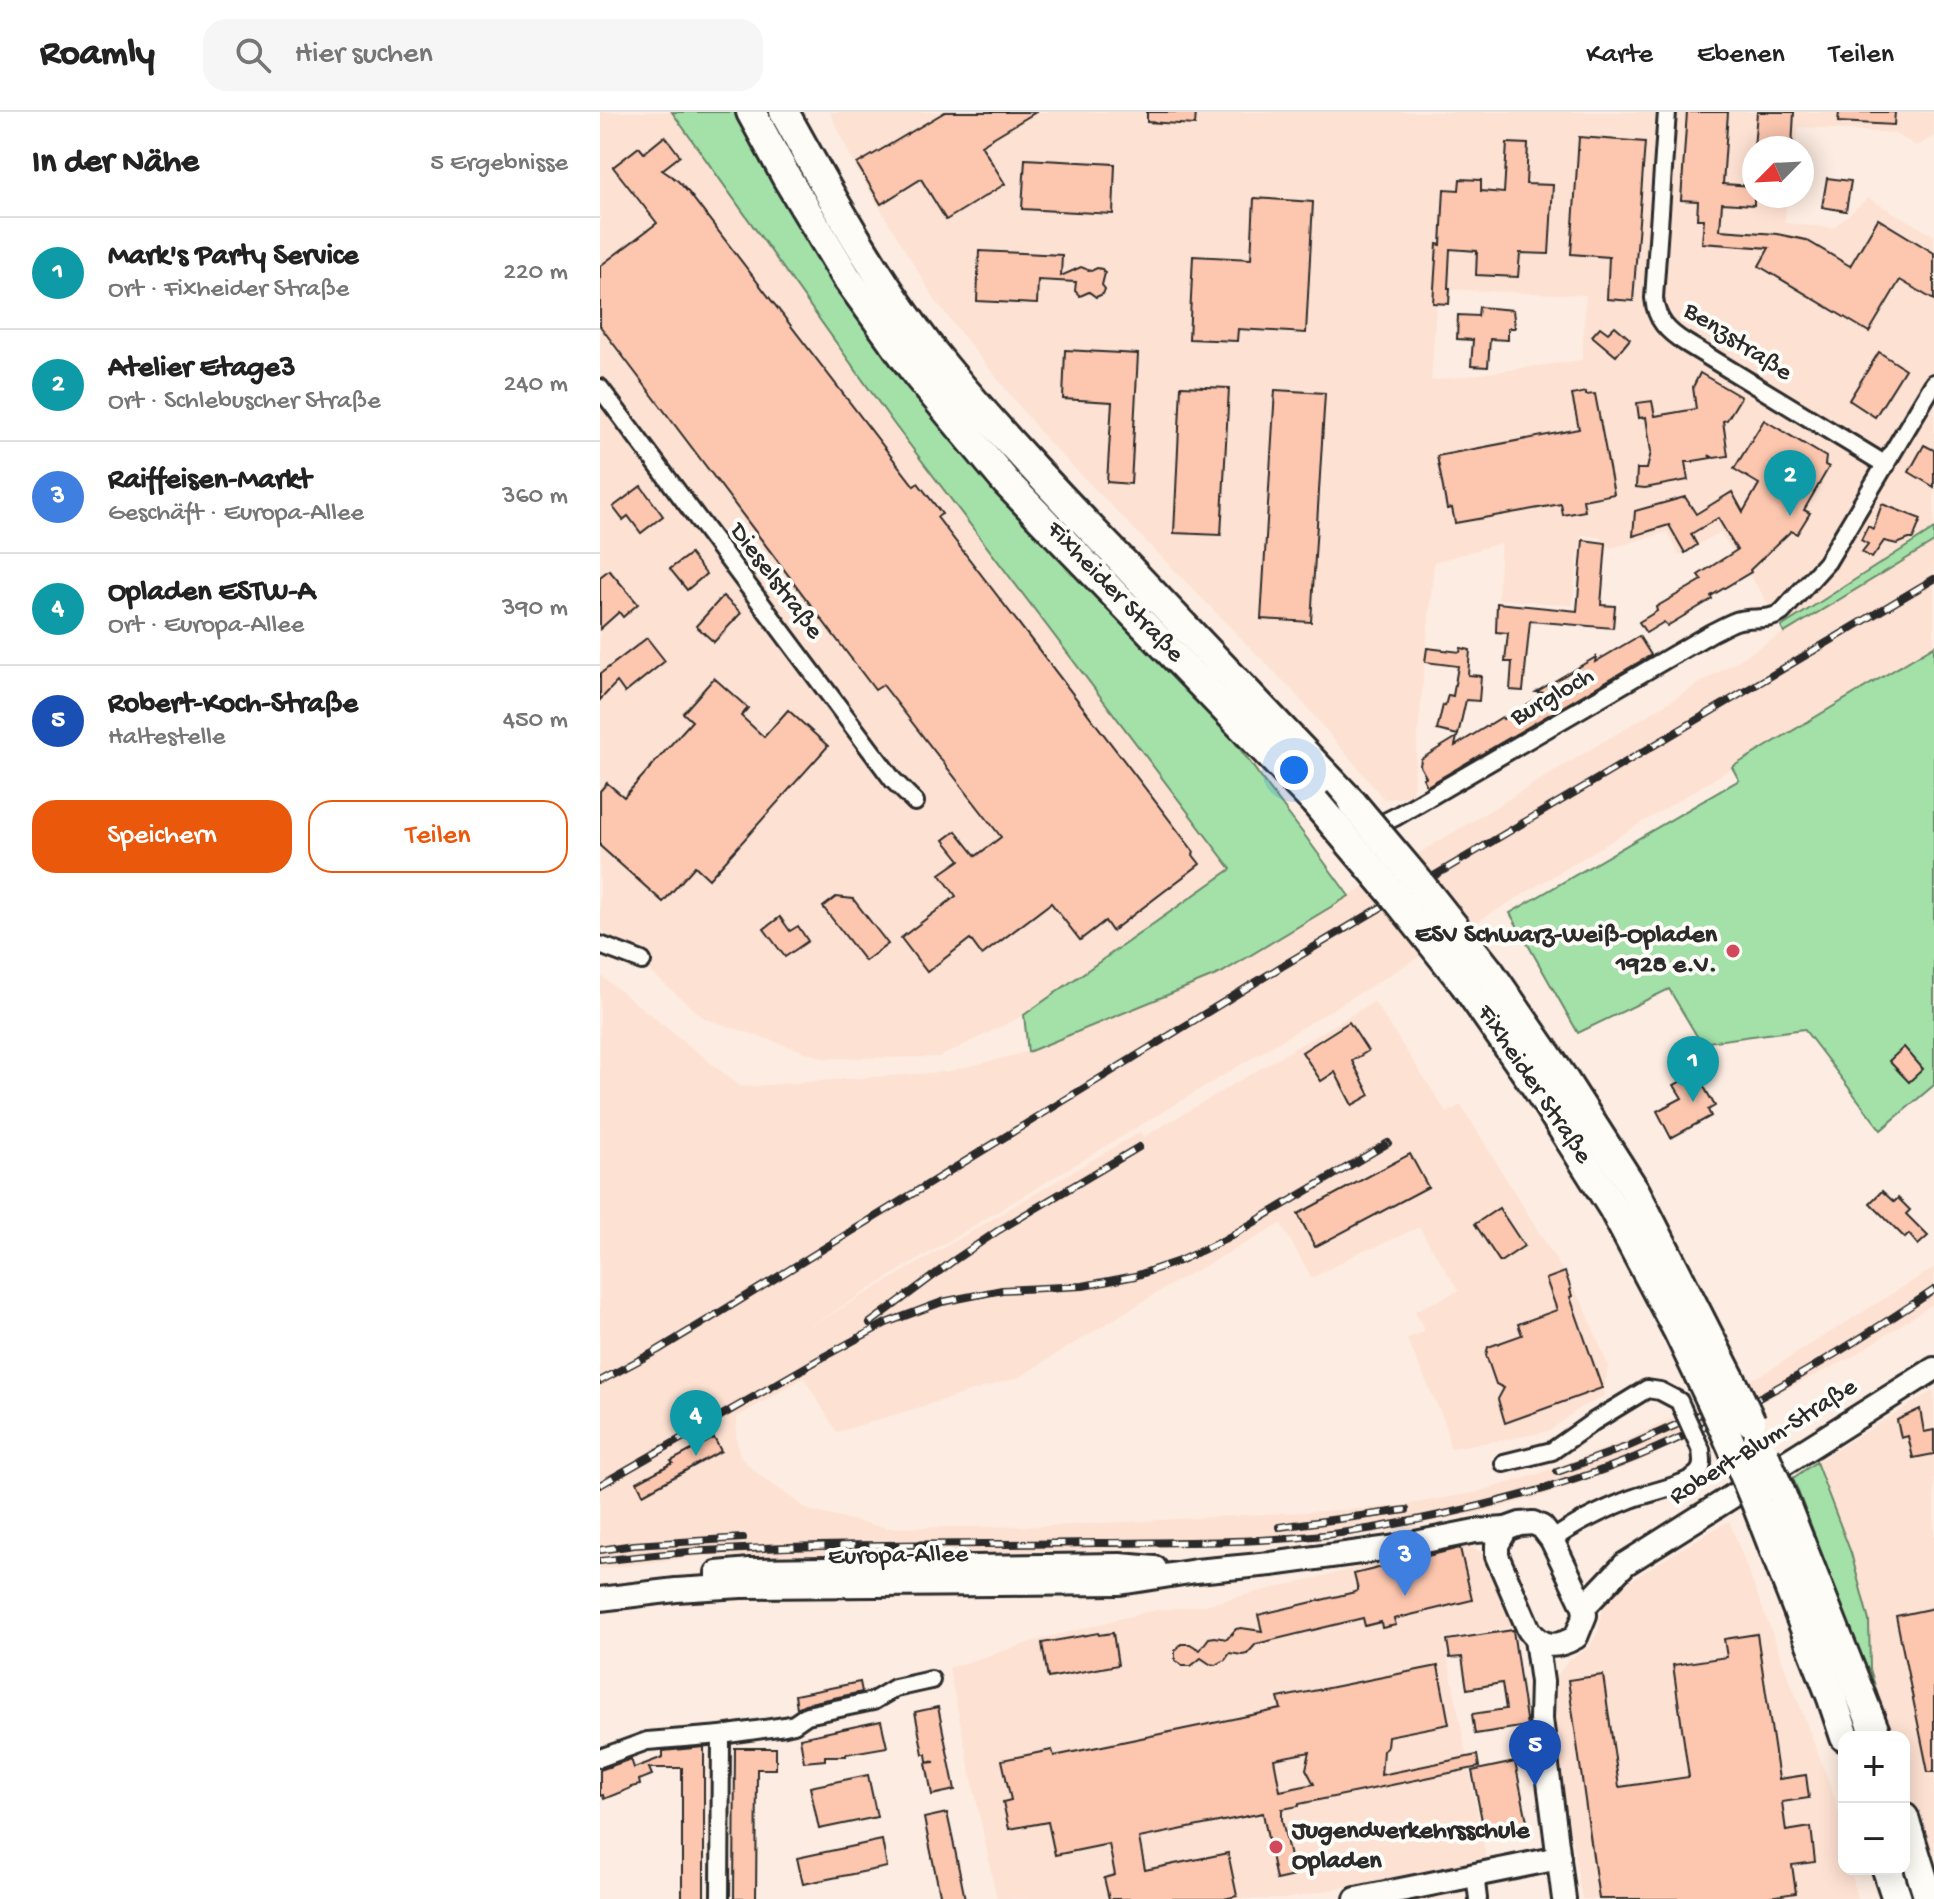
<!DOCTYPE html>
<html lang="de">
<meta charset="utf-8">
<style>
:root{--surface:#fff;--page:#f6f6f6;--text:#222;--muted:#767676;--line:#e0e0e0;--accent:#ea580c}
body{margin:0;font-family:"Gochi Hand",sans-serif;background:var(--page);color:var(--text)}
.controls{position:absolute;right:24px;bottom:24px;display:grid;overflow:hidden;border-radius:16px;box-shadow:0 4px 20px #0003}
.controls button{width:72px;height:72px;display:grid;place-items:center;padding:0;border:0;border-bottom:2px solid var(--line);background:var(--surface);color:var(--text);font:40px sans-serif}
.compass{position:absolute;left:1142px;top:24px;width:72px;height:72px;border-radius:50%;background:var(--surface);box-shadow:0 4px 20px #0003;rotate:246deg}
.you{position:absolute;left:694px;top:658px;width:28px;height:28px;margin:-20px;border:6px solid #fff;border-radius:50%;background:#1a73e8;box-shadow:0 0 0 12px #1a73e833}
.badge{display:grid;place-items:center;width:52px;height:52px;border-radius:50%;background:var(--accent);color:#fff;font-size:26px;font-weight:700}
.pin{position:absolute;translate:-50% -66px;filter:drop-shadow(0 2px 4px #0008)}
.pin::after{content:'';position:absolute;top:42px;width:28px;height:24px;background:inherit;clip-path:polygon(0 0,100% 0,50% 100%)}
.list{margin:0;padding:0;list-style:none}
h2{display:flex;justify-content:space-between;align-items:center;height:104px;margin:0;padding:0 32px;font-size:34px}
h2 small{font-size:26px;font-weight:400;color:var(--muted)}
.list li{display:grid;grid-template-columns:52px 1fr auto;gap:24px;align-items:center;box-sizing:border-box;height:112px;padding:0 32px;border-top:2px solid var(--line)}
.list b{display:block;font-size:30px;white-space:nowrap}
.list p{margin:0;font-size:26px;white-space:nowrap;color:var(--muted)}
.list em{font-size:26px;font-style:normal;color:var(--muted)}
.actions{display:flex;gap:16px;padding:24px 32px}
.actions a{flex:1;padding:18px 0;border:2px solid var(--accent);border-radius:24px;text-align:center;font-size:28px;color:var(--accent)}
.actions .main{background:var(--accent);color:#fff}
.icon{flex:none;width:44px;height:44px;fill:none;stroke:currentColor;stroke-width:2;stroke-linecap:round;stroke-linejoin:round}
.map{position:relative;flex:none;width:1334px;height:1787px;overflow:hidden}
header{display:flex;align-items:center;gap:48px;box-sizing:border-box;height:112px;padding:0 40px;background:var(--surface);border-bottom:2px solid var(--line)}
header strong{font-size:38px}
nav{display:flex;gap:44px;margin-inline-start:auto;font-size:28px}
.search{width:560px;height:72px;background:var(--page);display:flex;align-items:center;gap:20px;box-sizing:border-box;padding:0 28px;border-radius:24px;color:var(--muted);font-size:30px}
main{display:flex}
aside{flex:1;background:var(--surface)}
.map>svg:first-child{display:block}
</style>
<header>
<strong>Roamly</strong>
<div class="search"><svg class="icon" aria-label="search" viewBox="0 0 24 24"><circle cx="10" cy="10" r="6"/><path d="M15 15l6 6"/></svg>Hier suchen</div>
<nav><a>Karte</a><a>Ebenen</a><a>Teilen</a></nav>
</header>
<main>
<aside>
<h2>In der Nähe<small>5 Ergebnisse</small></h2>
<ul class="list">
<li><span class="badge" style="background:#0f9aa8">1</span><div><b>Mark's Party Service</b><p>Ort · Fixheider Straße</p></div><em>220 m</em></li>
<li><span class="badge" style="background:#0f9aa8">2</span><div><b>Atelier Etage3</b><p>Ort · Schlebuscher Straße</p></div><em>240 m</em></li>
<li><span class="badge" style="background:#3f7fe0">3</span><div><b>Raiffeisen-Markt</b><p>Geschäft · Europa-Allee</p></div><em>360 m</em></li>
<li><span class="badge" style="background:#0f9aa8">4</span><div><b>Opladen ESTW-A</b><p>Ort · Europa-Allee</p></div><em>390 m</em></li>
<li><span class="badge" style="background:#1a4fb4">5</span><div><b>Robert-Koch-Straße</b><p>Haltestelle</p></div><em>450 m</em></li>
</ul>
<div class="actions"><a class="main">Speichern</a><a>Teilen</a></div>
</aside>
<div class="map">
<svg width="1334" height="1787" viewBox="0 0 1334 1787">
<rect width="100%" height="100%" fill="#fdece1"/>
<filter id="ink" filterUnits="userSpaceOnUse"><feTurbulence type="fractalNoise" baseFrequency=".0125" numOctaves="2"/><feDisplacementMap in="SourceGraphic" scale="16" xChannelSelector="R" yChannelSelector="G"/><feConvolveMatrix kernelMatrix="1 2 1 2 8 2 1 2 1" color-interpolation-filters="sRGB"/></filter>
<g filter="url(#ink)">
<g fill="#fde1d2" fill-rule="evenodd">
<polygon points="0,0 72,0 294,312 631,757 424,903 339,945 224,946 104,906 0,816"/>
<path d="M230,0H1334V24L1317,34L1294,21L1199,15L1195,36H1154V84H1188L1184,111L1233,116L1268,86L1334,124V417L1181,515L1161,480L1120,420L1079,443L1067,420L1011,436L1000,425L981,423L972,493L898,487L901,431L834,450L812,684L784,687L695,581L445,326L337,191L256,56ZM837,177L986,183L982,248L831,269Z"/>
<polygon points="1334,430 1334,534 297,1160 198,1222 540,1020 544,1025 774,890 847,1001 861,993 984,1194 1008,1254 1003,1285 981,1295 949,1319 914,1326 850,1336 845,1310 807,1227 825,1219 815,1199 859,1179 819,1115 773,1136 765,1137 712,1166 681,1112 573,1171 419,1265 237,1320 201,1261 203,1266 137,1305 136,1325 140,1345 160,1364 210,1399 287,1416 455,1414 793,1395 874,1381 939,1362 1025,1329 1163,1262 1334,1156 1334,1191 1250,1246 1036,1351 945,1383 877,1401 772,1420 690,1431 287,1443 101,1444 0,1457 0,863 141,975 346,960 428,940 621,861"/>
<polygon points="1334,1278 1334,1765 1304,1669 1304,1625 1290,1625 1270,1557 1269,1509 1251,1441 1216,1350"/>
<polygon points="1129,1409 1236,1689 1244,1723 1244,1757 1251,1757 1257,1787 982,1787 960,1654 954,1597 955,1566 969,1548 989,1536 998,1520 1003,1496 1018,1477 1069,1444"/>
<polygon points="866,1432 884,1442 893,1460 915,1515 844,1526 886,1746 685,1787 397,1787 349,1556 438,1528 551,1499 605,1493 842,1435"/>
</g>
<g fill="#a3e1a8" stroke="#67866a" stroke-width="2">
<path d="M72,0H137C208,151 310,288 424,410C490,481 561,547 625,619C639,634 650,651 662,667C692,706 721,745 749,784L621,861L428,940L424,903L631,757L294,312Z"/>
<polygon points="1334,417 1334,430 1184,521 1181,515"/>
<polygon points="1334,534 1334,973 1281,1018 1204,917 1101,931 1069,877 978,921 910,801 1139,668 1132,655"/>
<polygon points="1216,1350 1251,1441 1269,1509 1270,1557 1284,1605 1193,1366"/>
</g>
<g fill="#fdc7af" stroke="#2b2b2b" stroke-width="2" fill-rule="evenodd">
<polygon points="345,0 436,0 381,33 405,72 346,108 321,67 281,92 257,52"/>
<polygon points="547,0 596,0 595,13 547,10"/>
<polygon points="1087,0 1128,0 1123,72 1154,74 1154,93 1122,91 1120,118 1177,122 1206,128 1250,154 1278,107 1334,141 1334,188 1300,168 1269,220 1159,154 1169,136 1102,131 1104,107 1097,107 1098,89 1081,88"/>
<polygon points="1157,0 1194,0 1192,36 1154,36"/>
<polygon points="1239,0 1295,0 1294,13 1238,10"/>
<polygon points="65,24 80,44 62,58 78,69 89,81 314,374 318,371 342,402 337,405 594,740 593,743 600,752 512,819 505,809 480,828 451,791 382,843 370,827 327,860 301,826 356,784 340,762 360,748 344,728 356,719 376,744 401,725 283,573 275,578 0,214 0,154 57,111 13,55 39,35 44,41"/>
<polygon points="979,25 1045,30 1033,189 1007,187 1009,145 971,142"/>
<polygon points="907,31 928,32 926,72 953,73 949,142 920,141 918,165 876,163 877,139 850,137 848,176 850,176 849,192 833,191 837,132 841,133 844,77 859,78 860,67 881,68 881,79 904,81"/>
<polygon points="425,47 515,52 513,102 422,97"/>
<polygon points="1227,66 1251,69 1246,99 1222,95"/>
<polygon points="654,86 713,90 706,221 638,217 637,229 589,227 593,144 651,147"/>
<polygon points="379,139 462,143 461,164 481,155 491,159 497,156 502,157 505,161 502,173 505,177 503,182 496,185 489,180 480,184 475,179 476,170 438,168 437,192 377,189"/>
<polygon points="879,195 913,198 915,216 908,216 908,228 890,227 888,255 871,254 873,228 857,227 858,203 878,204"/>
<polygon points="1015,214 1030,227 1016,244 992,224 1000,215 1008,221"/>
<polygon points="465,238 538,242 531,372 507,370 512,290 463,287"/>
<polygon points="1279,240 1305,257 1275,305 1249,288"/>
<polygon points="1100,261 1141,285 1127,308 1123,309 1128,344 1114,346 1109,343 1111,346 1093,349 1093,350 1085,350 1088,368 1045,376 1036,375 1037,357 1047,357 1051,340 1046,305 1039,306 1037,291 1052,289 1055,304 1096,297 1093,275"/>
<polygon points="581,274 629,276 621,423 574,421"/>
<polygon points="675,278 725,281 711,510 661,507"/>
<polygon points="986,280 986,283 995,282 1014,382 983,388 985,399 963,403 961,392 855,411 852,396 847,397 837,344 979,317 972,283"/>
<polygon points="1164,308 1226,345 1225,353 1229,355 1204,398 1210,401 1197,422 1191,419 1150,458 1151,460 1111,484 1112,487 1067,514 1064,510 1046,521 1039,510 1057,499 1056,495 1102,468 1098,463 1137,438 1118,406 1091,422 1097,433 1085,441 1069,413 1033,424 1035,399 1085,385 1096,402 1132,380 1143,400 1159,372 1134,357"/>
<polygon points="1324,333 1334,338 1334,375 1309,360"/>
<polygon points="41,374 63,404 41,421 28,404 23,408 13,395"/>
<polygon points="1282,392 1321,407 1313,427 1309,427 1297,432 1284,429 1272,446 1262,440 1268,432 1261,428 1268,414 1273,417"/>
<polygon points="983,428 1006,431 1001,493 1015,494 1013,516 930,509 923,579 910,578 912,550 905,550 908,521 896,520 897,491 977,499"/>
<polygon points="90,442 106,462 87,478 70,457"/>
<polygon points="9,458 38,492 23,505 19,500 0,517 0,465"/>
<polygon points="123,484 141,501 114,530 96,514"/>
<polygon points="1039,524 1051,543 827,674 823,666 826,665 820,654 821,647 857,625 855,634 902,605 903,607 946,581 936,580 996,545 995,550"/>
<polygon points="47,526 65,549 25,581 17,570 0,588 0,562"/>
<polygon points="827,536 860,540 861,536 870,538 868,563 881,564 879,589 866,588 858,623 837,618 843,593 845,594 848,583 853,584 858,554 825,550"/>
<polygon points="114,566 148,596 141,604 164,625 188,598 228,634 109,767 95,754 63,790 0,734 0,679 7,671 24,685 92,609 83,601"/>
<polygon points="236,785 253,787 288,832 265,849 223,795"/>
<polygon points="180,805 190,819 198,814 208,829 185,845 164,817"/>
<polygon points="749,910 768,939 752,949 770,983 752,993 735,960 721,969 702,940"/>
<polygon points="1304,935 1323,957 1309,970 1289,949"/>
<polygon points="1096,961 1115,994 1108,998 1111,1004 1071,1026 1057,999 1082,986 1074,973"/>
<polygon points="810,1042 828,1075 715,1135 698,1102"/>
<polygon points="1282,1079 1294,1090 1298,1086 1310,1098 1306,1102 1328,1124 1318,1133 1309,1122 1305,1126 1270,1091"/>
<polygon points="899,1096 924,1134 900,1150 875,1112"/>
<polygon points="965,1160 971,1177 970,1178 972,1184 970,1185 1002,1276 905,1311 898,1287 904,1276 896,1272 886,1243 888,1235 922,1223 918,1212 957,1198 946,1167"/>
<polygon points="1320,1297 1324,1320 1334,1318 1334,1342 1313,1346 1308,1324 1301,1326 1297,1308"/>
<polygon points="114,1326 121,1339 43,1382 37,1370 73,1351 71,1349"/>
<polygon points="860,1436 872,1488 794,1507 796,1513 782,1516 781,1510 765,1514 763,1506 656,1532 647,1542 642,1543 630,1541 625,1548 616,1553 610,1552 601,1546 591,1554 582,1554 575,1548 575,1539 581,1532 590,1532 600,1538 609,1526 615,1525 627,1527 636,1517 641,1516 662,1519 658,1503 755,1480 758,1478 754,1462"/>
<polygon points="1334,1496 1334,1660 1328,1660 1296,1504"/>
<polygon points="913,1518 927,1614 875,1622 872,1602 906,1597 902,1571 867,1577 862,1545 850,1546 847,1528"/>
<polygon points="498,1521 499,1523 513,1521 518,1553 448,1566 442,1531"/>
<polygon points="1157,1522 1179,1667 1206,1663 1209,1686 1182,1690 1186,1719 1211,1715 1215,1750 1192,1753 1196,1781 1155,1787 999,1787 968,1568 1003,1563 1019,1675 1089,1665 1073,1553 1127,1545 1124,1527"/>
<path d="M838,1554L849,1612L788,1624L787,1634L783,1639L781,1663L877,1643L879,1655L699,1692V1694L682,1697V1708L694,1764L676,1768L663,1701L539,1726L545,1758L628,1741L637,1784L624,1787H509L504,1766L515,1763L509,1732L455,1743L448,1710L409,1717L403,1690L411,1688L402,1648L452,1638L454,1644L681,1597L678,1586ZM710,1640L706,1657L714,1672L680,1679L674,1647Z"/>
<polygon points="260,1570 262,1580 205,1592 197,1596 195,1583"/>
<polygon points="338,1595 355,1678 332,1683 326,1651 335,1650 327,1649 326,1642 323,1642 315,1600"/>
<polygon points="281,1609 287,1635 246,1642 246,1644 225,1644 225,1648 204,1650 200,1626"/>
<polygon points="104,1635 104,1787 82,1787 82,1656 49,1656 52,1663 39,1668 40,1673 31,1675 31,1676 4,1687 3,1683 0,1684 0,1658 31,1647 34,1656 63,1645 63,1639"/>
<polygon points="135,1636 176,1636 176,1657 157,1657 157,1660 156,1787 134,1787"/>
<polygon points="915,1650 928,1714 885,1723 872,1659"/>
<polygon points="268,1663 277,1705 219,1717 210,1675"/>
<polygon points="347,1701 355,1738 365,1787 341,1787 327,1721 324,1706"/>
<polygon points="282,1728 287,1755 203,1772 197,1746"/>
</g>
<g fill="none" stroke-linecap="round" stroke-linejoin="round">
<g stroke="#2b2b2b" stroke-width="22">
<g id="street">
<path d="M1067,0L1054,186C1056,208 1068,220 1086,231L1286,353"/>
<polyline points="0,276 293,668 315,690"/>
<path d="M769,718L795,705L1111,521C1119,517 1128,512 1136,509C1152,504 1168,510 1182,500L1227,450L1334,271"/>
<polyline points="0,833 42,849"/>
<polyline points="904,1351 952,1339 993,1310 1047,1277 1060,1279 1079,1289 1082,1296"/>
<path d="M952,1428C977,1410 1003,1398 1031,1387C1049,1380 1083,1375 1097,1362C1104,1356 1102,1347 1101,1338"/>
<polyline points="0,1646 47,1629 121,1623 185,1614 194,1612 207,1603 273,1589 295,1576 331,1568"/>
<polyline points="875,1762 878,1787"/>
<polyline points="120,1787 121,1623"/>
</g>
</g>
<g stroke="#2b2b2b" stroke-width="28">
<g id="secondary">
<path d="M933,1411L942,1415L952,1428L984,1495L985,1503L976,1525C957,1536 943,1537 929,1518L897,1444V1433L906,1417L920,1412Z"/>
<polyline points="117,1461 150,1458 520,1453 555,1456"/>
<polyline points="0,1487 76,1478 141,1474 520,1471 596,1459 671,1452 790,1436 875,1419 906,1417"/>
<polyline points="984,1495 1025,1452 1334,1257"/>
<polyline points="936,1527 942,1570 941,1607 964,1787"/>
<polyline points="756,1787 959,1746"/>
</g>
</g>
<g stroke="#2b2b2b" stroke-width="34">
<g id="highway">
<polyline points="151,0 187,66 247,166 318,264 406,370 715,690"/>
<path d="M184,0C231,85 283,180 345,255C400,322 460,385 520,447C598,529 675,611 753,692"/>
<polyline points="889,859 962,965 1035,1079 1134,1274"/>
<polyline points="866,874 937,976 1013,1096 1078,1219 1110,1286"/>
<polyline points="1126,1321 1142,1357"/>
<polyline points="1179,1377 1277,1625"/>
<polyline points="1157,1393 1232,1586 1245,1625"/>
<polyline points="1304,1706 1329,1787"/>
<polyline points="1287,1757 1297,1787"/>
</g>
</g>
<use href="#street" stroke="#fdfcf7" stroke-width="16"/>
<use href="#secondary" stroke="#fdfcf7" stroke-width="22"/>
<use href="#highway" stroke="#fdfcf7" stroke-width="28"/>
<g stroke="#2b2b2b" stroke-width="8">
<g id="rail">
<polyline points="270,1211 353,1149 399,1118 539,1035"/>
<polyline points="0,1269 58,1238 124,1198 679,856 1334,467"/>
<polyline points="957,1360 1029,1334 1123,1292"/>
<polyline points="0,1373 225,1244 286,1211 342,1190 402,1178 483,1174 535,1164 579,1149 624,1128 788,1031"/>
<polyline points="679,1415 806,1398"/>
<polyline points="0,1438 34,1433 143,1426"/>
<path d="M0,1449C35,1445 69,1441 104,1439C234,1431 365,1433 495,1431C588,1430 682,1432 774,1416C863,1400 953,1379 1036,1345C1142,1301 1239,1242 1334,1178"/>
</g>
</g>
<use href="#rail" stroke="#fdfcf7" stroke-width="5" stroke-dasharray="15" stroke-linecap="butt"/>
<g stroke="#2b2b2b" stroke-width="22" stroke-linecap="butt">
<polyline id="street-bridge" points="1082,1296 1101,1338"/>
</g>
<g stroke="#2b2b2b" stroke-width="34" stroke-linecap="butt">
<g id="highway-bridge">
<polyline points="715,690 793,782 866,874"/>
<polyline points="753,692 817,768 889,859"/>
<polyline points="1134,1274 1151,1310"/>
<polyline points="1110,1286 1126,1321"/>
<polyline points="1164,1342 1179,1377"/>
<polyline points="1142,1357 1157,1393"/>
</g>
</g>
<use href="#street-bridge" stroke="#fdfcf7" stroke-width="16"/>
<use href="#highway-bridge" stroke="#fdfcf7" stroke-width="28"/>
</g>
</g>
<g fill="#d1495b" stroke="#fdfcf7" stroke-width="3">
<circle cx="1133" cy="839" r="8"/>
<circle cx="676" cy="1735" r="8"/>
</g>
<g text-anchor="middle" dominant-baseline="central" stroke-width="8" stroke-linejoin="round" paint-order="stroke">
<g font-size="26" fill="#2b2b2b" stroke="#fdfcf7">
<text transform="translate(1137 231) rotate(33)">Benzstraße</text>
<text transform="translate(175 470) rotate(53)">Dieselstraße</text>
<text transform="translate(514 481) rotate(46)">Fixheider Straße</text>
<text transform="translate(953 586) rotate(-30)">Burgloch</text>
<text transform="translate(933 973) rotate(56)">Fixheider Straße</text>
<text transform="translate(1164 1331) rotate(-32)">Robert-Blum-Straße</text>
<text transform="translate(298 1445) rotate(-1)">Europa-Allee</text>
</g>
<g font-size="26" font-weight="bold" fill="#2b2b2b" stroke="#fdfcf7" text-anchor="end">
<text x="1117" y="824">ESV Schwarz-Weiß-Opladen<tspan x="1117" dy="30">1928 e.V.</tspan></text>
<text x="692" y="1720" text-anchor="start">Jugendverkehrsschule<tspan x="692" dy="30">Opladen</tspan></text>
</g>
</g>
</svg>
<div class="controls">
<button>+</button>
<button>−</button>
</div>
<svg class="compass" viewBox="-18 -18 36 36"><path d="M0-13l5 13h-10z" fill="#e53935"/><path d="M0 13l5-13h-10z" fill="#767676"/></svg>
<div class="you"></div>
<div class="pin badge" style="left:1093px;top:990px;background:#0f9aa8">1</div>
<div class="pin badge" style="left:1190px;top:404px;background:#0f9aa8">2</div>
<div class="pin badge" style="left:805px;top:1484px;background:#3f7fe0">3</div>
<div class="pin badge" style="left:96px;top:1344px;background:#0f9aa8">4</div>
<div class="pin badge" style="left:935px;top:1674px;background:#1a4fb4">5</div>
</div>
</main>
